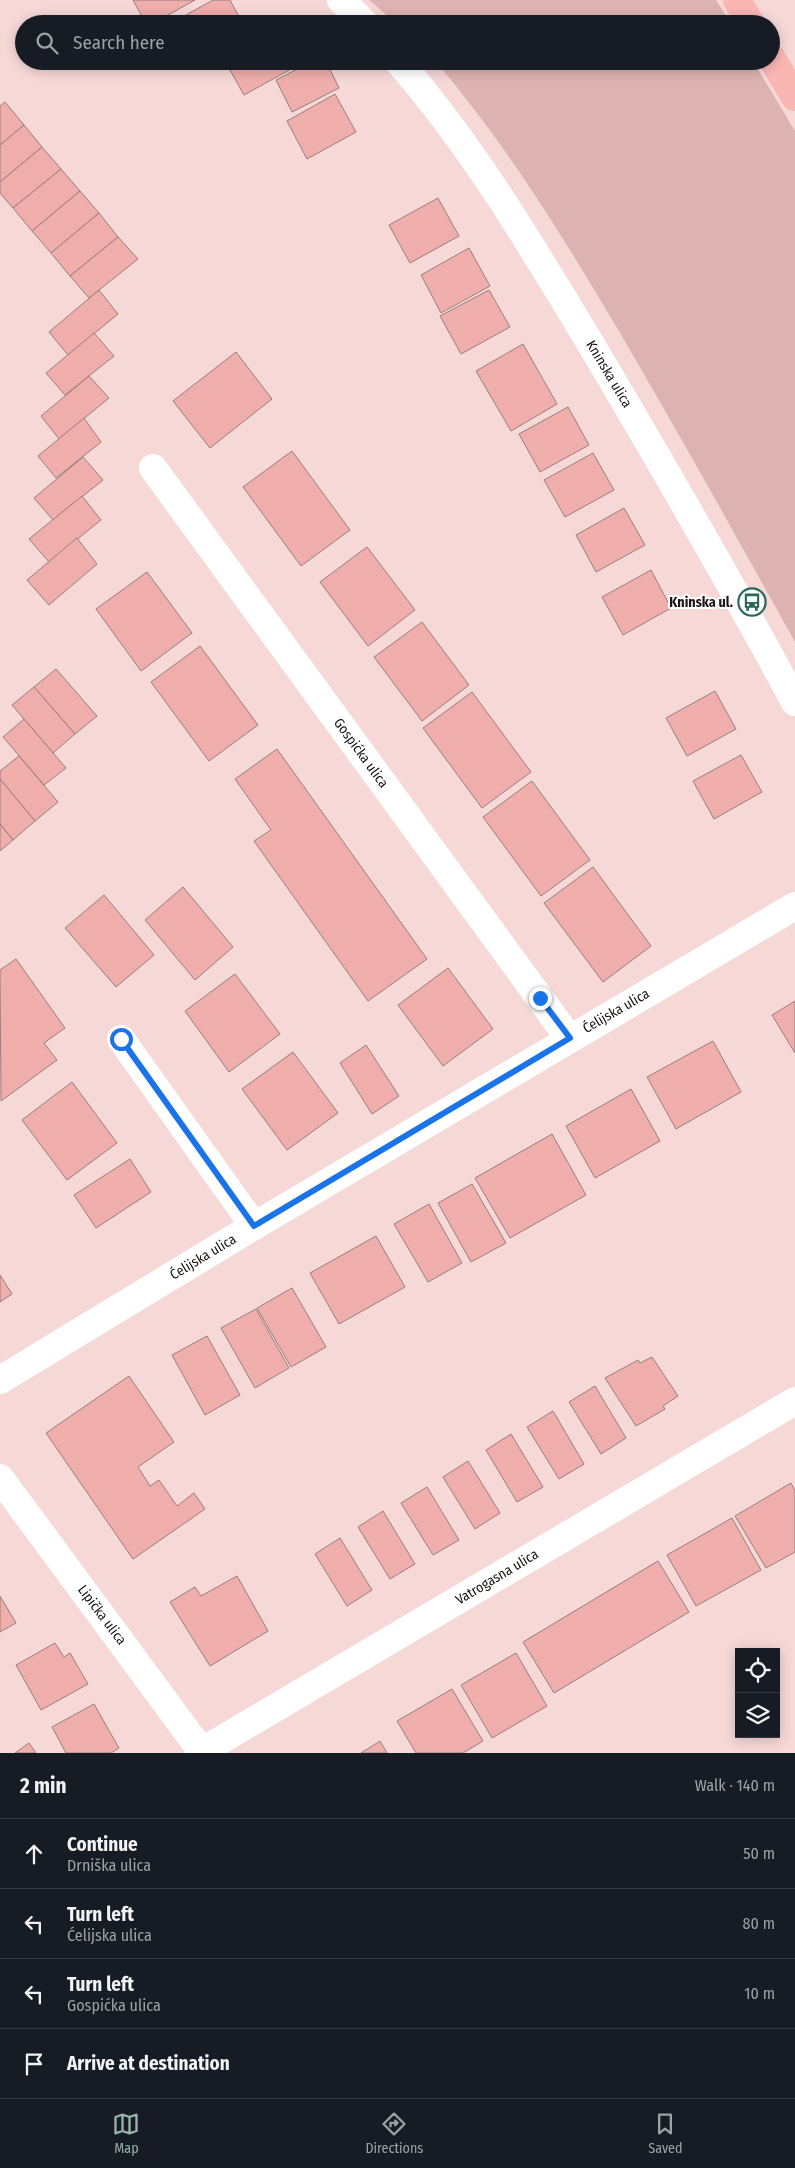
<!DOCTYPE html>
<meta charset="utf-8">
<style>
:root{--surface:#171b24;--page:#242831;--text:#f1f3f6;--muted:#9ea1a6;--line:#363941;--accent:#97b4ae}
body{margin:0;font-family:"Fira Sans Condensed",sans-serif;background:var(--page);color:var(--text)}
.controls{position:absolute;right:15px;bottom:15px;display:grid;overflow:hidden;border-radius:0px;box-shadow:0 2px 12px #0003}
.controls button{width:45px;height:45px;display:grid;place-items:center;padding:0;border:0;border-bottom:1px solid var(--line);background:var(--surface);color:var(--text);font:25px sans-serif}
.stop{position:absolute;width:15px;height:15px;margin:-11px;border:4px solid #1a73e8;border-radius:50%;background:#fff}
.stop.end{background:#1a73e8;border-color:#fff;box-shadow:0 1px 5px #0008}
.list{margin:0;padding:0;list-style:none}
h2{display:flex;justify-content:space-between;align-items:center;height:65px;margin:0;padding:0 20px;font-size:21px}
h2 small{font-size:16px;font-weight:400;color:var(--muted)}
.list li{display:grid;grid-template-columns:32px 1fr auto;gap:15px;align-items:center;box-sizing:border-box;height:70px;padding:0 20px;border-top:1px solid var(--line)}
.list b{display:block;font-size:19px;white-space:nowrap}
.list p{margin:0;font-size:16px;white-space:nowrap;color:var(--muted)}
.list em{font-size:16px;font-style:normal;color:var(--muted)}
.icon{flex:none;width:28px;height:28px;fill:none;stroke:currentColor;stroke-width:2;stroke-linecap:round;stroke-linejoin:round}
.map{position:relative;flex:none;width:795px;height:1753px;overflow:hidden}
.search{position:absolute;background:var(--surface);box-shadow:0 2px 12px #0003;left:15px;right:15px;top:15px;height:55px;display:flex;align-items:center;gap:12px;box-sizing:border-box;padding:0 18px;border-radius:28px;color:var(--muted);font-size:19px}
.sheet{height:345px;background:var(--surface)}
nav{display:flex;justify-content:space-around;align-items:center;box-sizing:border-box;height:70px;border-top:1px solid var(--line);background:var(--surface);font-size:14px;color:var(--muted)}
nav a{display:grid;justify-items:center;gap:2px}
nav .on{color:var(--accent)}
.map>svg:first-child{display:block}
</style>
<div class="map">
<svg width="795" height="1753" viewBox="0 0 795 1753">
<rect width="100%" height="100%" fill="#f6d8d7"/>
<g fill="#ddb3b1">
<polygon points="369,0 716,0 731,24 397,24"/>
<path d="M435,61H753L795,131V642C736,536 677,430 616,326C561,234 505,142 435,61Z"/>
</g>
<g fill="#efaeab" stroke="#997e7c">
<polygon points="133,0 195,0 152,24 146,24"/>
<polygon points="213,0 230,0 243,24 179,24 177,20"/>
<polygon points="225,61 289,61 293,68 244,95"/>
<polygon points="313,61 326,61 339,88 292,112 276,80"/>
<polygon points="335,94 356,132 307,159 287,121"/>
<polygon points="5,102 24,125 0,145 0,106"/>
<polygon points="24,125 42,147 0,182 0,145"/>
<polygon points="42,147 61,169 13,208 0,193 0,182"/>
<polygon points="61,169 80,191 32,231 13,208"/>
<polygon points="80,191 99,213 51,253 32,231"/>
<polygon points="438,198 459,236 410,263 389,225"/>
<polygon points="99,213 118,237 70,276 51,253"/>
<polygon points="118,237 138,259 89,298 70,276"/>
<polygon points="469,248 490,286 441,313 421,275"/>
<polygon points="99,290 118,314 68,355 49,332"/>
<polygon points="489,290 510,327 461,354 440,316"/>
<polygon points="94,333 114,356 65,395 46,373"/>
<polygon points="523,344 557,404 511,431 476,371"/>
<polygon points="236,352 272,399 210,448 173,401"/>
<polygon points="89,376 109,398 59,439 41,416"/>
<polygon points="568,407 589,445 540,472 519,434"/>
<polygon points="84,418 101,442 56,478 38,456"/>
<polygon points="292,451 350,530 301,566 243,487"/>
<polygon points="593,453 614,490 565,517 544,480"/>
<polygon points="83,457 103,480 53,520 34,498"/>
<polygon points="82,496 101,520 49,562 29,539"/>
<polygon points="624,508 645,545 596,572 576,535"/>
<polygon points="77,538 97,564 49,605 27,580"/>
<polygon points="367,547 415,610 368,646 320,582"/>
<polygon points="651,570 671,608 623,635 602,597"/>
<polygon points="147,572 192,633 141,671 96,609"/>
<polygon points="422,622 469,685 422,721 374,657"/>
<polygon points="200,646 258,725 209,761 151,682"/>
<polygon points="56,669 97,716 75,734 34,687"/>
<polygon points="34,687 75,734 53,753 12,705"/>
<polygon points="715,691 736,729 687,756 666,718"/>
<polygon points="472,692 531,772 482,808 423,728"/>
<polygon points="24,719 66,768 44,785 3,737"/>
<polygon points="277,749 427,959 368,1001 254,841 271,830 235,779"/>
<polygon points="741,755 762,792 714,819 693,781"/>
<polygon points="19,756 58,802 35,821 0,779 0,771"/>
<polygon points="0,779 35,821 13,840 0,824"/>
<polygon points="532,781 590,860 541,896 483,817"/>
<polygon points="0,824 13,840 0,851"/>
<polygon points="593,867 651,946 603,982 544,903"/>
<polygon points="183,887 233,947 195,980 145,920"/>
<polygon points="104,895 154,955 116,987 65,928"/>
<polygon points="16,959 65,1028 44,1043 57,1060 1,1101 0,970"/>
<polygon points="448,968 493,1029 443,1066 398,1005"/>
<polygon points="235,974 280,1034 229,1072 185,1011"/>
<polygon points="795,1001 795,1053 772,1015"/>
<polygon points="713,1041 741,1092 676,1129 647,1077"/>
<polygon points="366,1045 399,1096 372,1114 340,1063"/>
<polygon points="293,1052 338,1113 287,1150 242,1089"/>
<polygon points="72,1082 117,1143 67,1180 22,1120"/>
<polygon points="631,1089 660,1141 595,1178 566,1126"/>
<polygon points="552,1134 586,1195 510,1238 475,1178"/>
<polygon points="130,1159 151,1192 96,1228 74,1195"/>
<polygon points="472,1184 506,1243 471,1262 438,1203"/>
<polygon points="429,1204 462,1263 428,1282 394,1224"/>
<polygon points="376,1236 405,1287 339,1324 310,1273"/>
<polygon points="0,1275 12,1294 0,1302"/>
<polygon points="292,1288 326,1347 291,1367 257,1308"/>
<polygon points="256,1309 289,1368 255,1388 221,1328"/>
<polygon points="207,1336 240,1395 205,1415 172,1355"/>
<polygon points="652,1357 678,1396 663,1406 665,1409 636,1426 605,1378 638,1360 640,1363"/>
<polygon points="129,1376 174,1442 138,1467 150,1486 159,1480 177,1506 194,1493 205,1509 133,1559 46,1433"/>
<polygon points="595,1386 626,1438 601,1454 569,1402"/>
<polygon points="553,1411 584,1464 559,1479 527,1427"/>
<polygon points="511,1434 543,1487 517,1502 486,1450"/>
<polygon points="468,1461 500,1513 475,1529 443,1477"/>
<polygon points="791,1483 795,1491 795,1552 766,1568 735,1516"/>
<polygon points="427,1487 459,1540 433,1555 401,1503"/>
<polygon points="383,1511 415,1564 390,1579 358,1527"/>
<polygon points="732,1518 761,1570 696,1606 667,1555"/>
<polygon points="340,1538 372,1590 347,1606 315,1554"/>
<polygon points="658,1561 689,1612 554,1693 523,1642"/>
<polygon points="237,1576 268,1631 210,1666 170,1602 195,1587 201,1596"/>
<polygon points="0,1596 16,1623 0,1632"/>
<polygon points="55,1643 64,1657 70,1653 88,1684 41,1710 16,1665"/>
<polygon points="516,1653 547,1706 492,1738 461,1685"/>
<polygon points="452,1689 483,1741 463,1753 416,1753 397,1721"/>
<polygon points="94,1704 119,1748 111,1753 66,1753 52,1727"/>
<polygon points="380,1741 387,1753 361,1753"/>
<polygon points="29,1743 36,1753 15,1753"/>
</g>
<g fill="none" stroke-linecap="round" stroke-linejoin="round">
<g stroke="#fff" stroke-width="28">
<polyline points="341,0 365,24"/>
<path d="M398,61C471,144 529,242 586,336C658,457 728,578 795,702"/>
<polyline points="153,468 569,1038"/>
<polyline points="121,1039 254,1226"/>
<polyline points="0,1380 254,1226 795,906"/>
<polyline points="0,1478 203,1753"/>
<polyline points="199,1753 795,1401"/>
</g>
<g stroke="#fab6b3" stroke-width="28">
<polyline points="737,0 751,24"/>
<polyline points="771,57 795,97"/>
</g>
</g>
<g fill="none" stroke-linecap="round" stroke-linejoin="round">
<polyline stroke="#1a73e8" stroke-width="6" points="121,1039 254,1226 570,1038 540,998"/>
</g>
<defs>
<g id="bus-ring" transform="scale(1.4375)"><circle r="9.5" fill="#fff" stroke="#286856" stroke-width="1.5"/><path d="M-5-6H5V4H4V6H2V4H-2V6H-4V4H-5ZM-3.5-4V0h7V-4ZM-3.5 1.2v1.5H-2V1.2ZM2 1.2v1.5H3.5V1.2Z" fill="#286856"/></g>
</defs>
<g fill-rule="evenodd">
<use href="#bus-ring" x="752" y="602"/>
</g>
<g text-anchor="middle" dominant-baseline="central" stroke-width="4" stroke-linejoin="round" paint-order="stroke">
<g font-size="14" fill="#1d1313" stroke="#fff">
<text transform="translate(609 374) rotate(59)">Kninska ulica</text>
<text transform="translate(361 753) rotate(54)">Gospićka ulica</text>
<text transform="translate(616 1011) rotate(-30)">Ćelijska ulica</text>
<text transform="translate(203 1257) rotate(-31)">Ćelijska ulica</text>
<text transform="translate(497 1577) rotate(-31)">Vatrogasna ulica</text>
<text transform="translate(102 1615) rotate(53)">Lipička ulica</text>
</g>
<g font-size="14" font-weight="bold" fill="#1d1313" stroke="#fff" text-anchor="end">
<text x="733" y="602">Kninska ul.</text>
</g>
</g>
</svg>
<div class="controls">
<button><svg class="icon" aria-label="locate" viewBox="0 0 24 24"><circle cx="12" cy="12" r="6"/><path d="M12 2v4M12 18v4M2 12h4M18 12h4"/></svg></button>
<button><svg class="icon" aria-label="layers" viewBox="0 0 24 24"><path d="M12 4l9 5-9 5-9-5zM3 14l9 5 9-5"/></svg></button>
</div>
<div class="stop" style="left:121px;top:1039px"></div>
<div class="stop end" style="left:540px;top:998px"></div>
<div class="search"><svg class="icon" aria-label="search" viewBox="0 0 24 24"><circle cx="10" cy="10" r="6"/><path d="M15 15l6 6"/></svg>Search here</div>
</div>
<section class="sheet">
<h2>2 min<small>Walk · 140 m</small></h2>
<ul class="list">
<li><svg class="icon" aria-label="ahead" viewBox="0 0 24 24"><path d="M12 20V5M6 11l6-6 6 6"/></svg><div><b>Continue</b><p>Drniška ulica</p></div><em>50 m</em></li>
<li><svg class="icon" aria-label="left" viewBox="0 0 24 24"><path d="M17 20v-9H6M10 6l-5 5 5 5"/></svg><div><b>Turn left</b><p>Ćelijska ulica</p></div><em>80 m</em></li>
<li><svg class="icon" aria-label="left" viewBox="0 0 24 24"><path d="M17 20v-9H6M10 6l-5 5 5 5"/></svg><div><b>Turn left</b><p>Gospićka ulica</p></div><em>10 m</em></li>
<li><svg class="icon" aria-label="arrive" viewBox="0 0 24 24"><path d="M6 21V4h12l-3 4 3 4H6"/></svg><div><b>Arrive at destination</b></div></li>
</ul>
</section>
<nav>
<a class="on"><svg class="icon" aria-label="map" viewBox="0 0 24 24"><path d="M3 6l6-2 6 2 6-2v14l-6 2-6-2-6 2zM9 4v14M15 6v14"/></svg>Map</a>
<a><svg class="icon" aria-label="directions" viewBox="0 0 24 24"><path d="M12 3l9 9-9 9-9-9zM9 14v-3h6M13 9l2 2-2 2"/></svg>Directions</a>
<a><svg class="icon" aria-label="saved" viewBox="0 0 24 24"><path d="M7 4h10v16l-5-4-5 4z"/></svg>Saved</a>
</nav>
